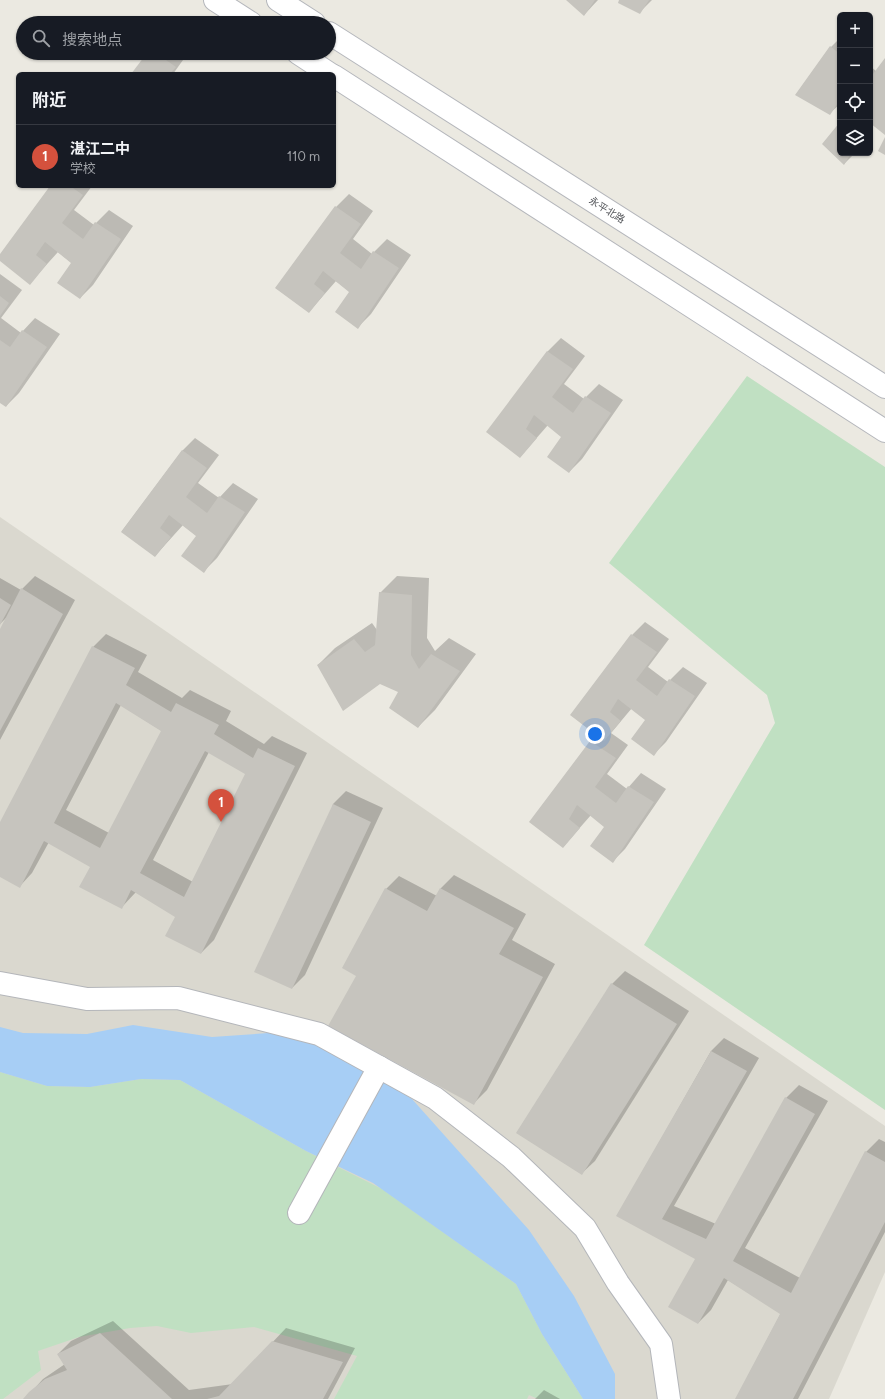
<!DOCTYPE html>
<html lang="zh">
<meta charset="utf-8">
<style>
:root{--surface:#171b24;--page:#20242c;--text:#f1f3f6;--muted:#9ea1a6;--line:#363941;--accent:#d4513d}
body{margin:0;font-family:Figtree,"Noto Sans SC",sans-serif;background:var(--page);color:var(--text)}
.controls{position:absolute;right:12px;top:12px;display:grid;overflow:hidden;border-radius:6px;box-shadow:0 1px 3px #0004}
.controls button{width:36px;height:36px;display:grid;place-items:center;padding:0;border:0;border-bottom:1px solid var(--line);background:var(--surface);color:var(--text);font:20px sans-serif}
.you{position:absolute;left:595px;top:734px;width:14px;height:14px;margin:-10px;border:3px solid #fff;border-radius:50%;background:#1a73e8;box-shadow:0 0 0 6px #1a73e833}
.badge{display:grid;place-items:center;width:26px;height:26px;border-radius:50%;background:var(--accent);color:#fff;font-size:13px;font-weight:700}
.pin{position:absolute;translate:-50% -33px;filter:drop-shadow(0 1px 2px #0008)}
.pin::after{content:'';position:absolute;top:21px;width:14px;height:12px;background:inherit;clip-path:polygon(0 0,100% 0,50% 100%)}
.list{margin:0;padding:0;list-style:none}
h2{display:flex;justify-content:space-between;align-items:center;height:52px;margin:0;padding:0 16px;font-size:17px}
h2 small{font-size:13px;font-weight:400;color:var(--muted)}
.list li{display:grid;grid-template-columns:26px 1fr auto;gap:12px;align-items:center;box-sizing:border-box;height:64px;padding:0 16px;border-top:1px solid var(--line)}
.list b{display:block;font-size:15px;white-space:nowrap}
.list p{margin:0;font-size:13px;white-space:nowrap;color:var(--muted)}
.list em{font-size:13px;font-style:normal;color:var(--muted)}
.icon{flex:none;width:22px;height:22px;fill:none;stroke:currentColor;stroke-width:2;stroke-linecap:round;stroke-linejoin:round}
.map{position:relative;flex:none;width:885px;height:1399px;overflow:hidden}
.search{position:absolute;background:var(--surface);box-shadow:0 1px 3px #0004;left:16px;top:16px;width:320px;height:44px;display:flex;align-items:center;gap:10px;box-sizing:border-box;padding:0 14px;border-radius:22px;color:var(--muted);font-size:15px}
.panel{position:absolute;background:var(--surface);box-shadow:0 1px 3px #0004;left:16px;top:72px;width:320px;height:116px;border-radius:6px}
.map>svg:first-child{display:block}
</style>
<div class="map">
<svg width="885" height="1399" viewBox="0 0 885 1399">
<rect width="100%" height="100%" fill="#ebe9e1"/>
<polygon fill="#dad8cf" points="0,517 885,1126 885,1272 829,1399 0,1399"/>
<g fill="#c0e0c2">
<polygon points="747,376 885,467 885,1110 644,945 775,723 767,695 609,563"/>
<polygon points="0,1072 47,1086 90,1087 141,1079 180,1080 306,1151 382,1189 516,1284 542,1334 583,1399 538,1399 529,1395 527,1399 334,1399 357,1356 254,1327 191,1333 157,1326 130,1328 79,1337 38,1351 41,1370 3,1399 0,1399"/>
</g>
<polygon fill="#a7cef5" points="133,1025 212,1037 283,1032 344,1055 412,1099 529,1230 574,1296 615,1374 615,1399 583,1399 542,1334 516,1284 373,1183 306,1151 180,1080 141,1079 90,1087 47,1086 0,1072 0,1027 23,1033 87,1034"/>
<g fill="#0003" fill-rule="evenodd">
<polygon points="568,0 598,0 584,15"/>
<polygon points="620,0 652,0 640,12"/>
<polygon points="840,38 840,104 829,114 831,47"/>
<polygon points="148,53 188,53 173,74 133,74"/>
<polygon points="885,59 885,134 873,124 870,130 870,66 876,71"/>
<polygon points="840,123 840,153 855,153 844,164 823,144"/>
<polygon points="52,186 92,186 74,210 94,225 109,210 133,226 93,285 80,298 72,263 58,252 30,283 0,260 0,256"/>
<polygon points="349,194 373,211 353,239 372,254 387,239 411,255 371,314 358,327 351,292 336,281 309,312 276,288 336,207"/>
<polygon points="0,274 22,290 1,318 21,333 35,318 60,334 19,393 6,406 0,402"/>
<polygon points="561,338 585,356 564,384 584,399 599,384 623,400 582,459 569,472 562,437 548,425 520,457 488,432 548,351"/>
<polygon points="195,438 219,455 198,483 219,498 233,483 258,499 217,558 204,571 197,536 183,525 155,556 122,531 182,451"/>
<polygon points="35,576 75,600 0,740 0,631 7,617 0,624 0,578 21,590"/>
<polygon points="397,576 429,578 427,638 435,651 449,638 476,654 435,710 418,727 399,691 379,683 318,665 335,648 372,623 377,630 380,593"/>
<polygon points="645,622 669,639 648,667 668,682 683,667 707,683 666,742 653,755 646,720 632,708 611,733 628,745 607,774 627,789 641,773 666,789 625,849 612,862 605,826 591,815 563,847 531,822 597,735 572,715 632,635"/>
<path d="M106,634L147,655L138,672L182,698L190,690L231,711L226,721L264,744L272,736L307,753L214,940L201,953L176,916L136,892L121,908L91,866L49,842L32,873L20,886L0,876V824L93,647ZM121,705L162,731L109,833L66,810ZM209,752L247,774L193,882L153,860Z"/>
<polygon points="346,791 383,808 305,975 292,988 333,804"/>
<polygon points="454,875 526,914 512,940 555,964 487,1090 474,1103 357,975 386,889 399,876 437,896 441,888"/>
<polygon points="625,971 689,1011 595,1161 582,1173 612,984"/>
<polygon points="724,1038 759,1058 674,1206 716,1224 786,1098 799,1085 828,1101 745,1248 800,1278 866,1152 879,1139 885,1142 885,1232 798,1399 736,1399 781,1313 728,1280 711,1310 698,1323 697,1258 618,1215 711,1051"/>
<polygon points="113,1321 189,1390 233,1384 286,1328 355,1348 328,1399 25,1399 43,1379 65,1364 58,1354 71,1341"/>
<polygon points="544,1390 560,1399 535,1399"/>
</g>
<g fill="#c6c4be" fill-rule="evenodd">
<polygon points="566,0 595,0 584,16"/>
<polygon points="619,0 649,0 640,14 618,3"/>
<polygon points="830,46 840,54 840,105 838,103 830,115 795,95"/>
<polygon points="147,53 156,53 176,67 170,74 131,74"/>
<polygon points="885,58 885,135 870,123 870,78"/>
<polygon points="840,122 840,153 851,153 844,165 822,144"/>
<polygon points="885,137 885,155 878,151"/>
<polygon points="50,186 70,186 83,195 62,223 83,239 95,222 121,239 80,299 57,283 71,263 45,242 36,255 47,264 30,285 0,261 0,254"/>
<polygon points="335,206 361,224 340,253 361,269 373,251 399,268 358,329 335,312 349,292 323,271 314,284 325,293 309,313 275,288"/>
<polygon points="0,296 9,303 0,316"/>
<polygon points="22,330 47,347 6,407 0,403 0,340 10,347"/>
<polygon points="547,351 573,369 552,397 573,413 585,396 611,413 569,473 547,457 561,437 534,415 526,429 537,438 520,458 486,432"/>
<polygon points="182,450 207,468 186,497 207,513 219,496 245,512 204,573 181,556 196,536 169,515 160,528 171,537 155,557 121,532"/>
<polygon points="21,588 63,614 0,731 0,629"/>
<polygon points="379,592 412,595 411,655 419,669 431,654 460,671 418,728 389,708 398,692 380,684 343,711 317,665 354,639 365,652 375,645"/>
<polygon points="0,598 11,605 0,625"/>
<polygon points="631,634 657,652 636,680 657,696 669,679 695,696 654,756 631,739 645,720 618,699 610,712 621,721 604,741 570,715"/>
<path d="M92,646L135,668L126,685L171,712L176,703L219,725L214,734L253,758L258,748L295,766L201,954L165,936L175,917L131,890L122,909L79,887L90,867L44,841L20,888L0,877V822ZM116,703L161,731L100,848L54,823ZM205,751L245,774L184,897L140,873Z"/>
<polygon points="590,741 616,758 595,787 616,803 628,786 654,802 613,863 590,846 604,827 577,805 569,819 580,828 563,848 529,822"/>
<polygon points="333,804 371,822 292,989 254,972"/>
<polygon points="385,888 427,911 440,888 514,928 499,954 543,977 474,1105 328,1026 356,976 342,968"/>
<polygon points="611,983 677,1024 582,1175 516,1133"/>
<polygon points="711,1051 747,1071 662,1219 706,1239 785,1097 815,1114 733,1261 791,1293 865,1151 885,1162 885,1222 793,1399 735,1399 780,1314 724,1278 698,1324 668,1307 695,1259 616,1216"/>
<polygon points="100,1333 172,1399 23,1399 29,1392 45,1379 67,1370 57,1354"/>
<polygon points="272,1341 343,1362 323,1399 207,1399 219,1396"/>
</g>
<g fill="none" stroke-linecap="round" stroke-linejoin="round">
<g stroke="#b4b6ba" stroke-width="24">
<g id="street">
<polyline points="0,983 87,999 178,998 319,1034 435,1098 511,1157 585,1228 618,1283 661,1344 669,1399"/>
<polyline points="299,1213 379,1067"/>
</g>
</g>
<g stroke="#b5b7bc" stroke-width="24">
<g id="secondary">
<polyline points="215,0 251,23"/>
<polyline points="278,0 314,23"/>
<polyline points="329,33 885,387"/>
<polyline points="298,53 330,74"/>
<polyline points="334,76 885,431"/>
</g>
</g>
<use href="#street" stroke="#fff" stroke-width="22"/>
<use href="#secondary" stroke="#fff" stroke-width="22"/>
</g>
<g text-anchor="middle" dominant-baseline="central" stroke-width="3" stroke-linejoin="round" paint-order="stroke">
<g font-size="10" fill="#5a5c60" stroke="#fff">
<text transform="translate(607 210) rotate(32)">永平北路</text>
</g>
</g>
</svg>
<div class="controls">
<button>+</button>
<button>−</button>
<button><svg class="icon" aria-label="locate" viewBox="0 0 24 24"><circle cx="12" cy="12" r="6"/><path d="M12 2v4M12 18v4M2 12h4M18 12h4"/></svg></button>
<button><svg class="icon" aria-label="layers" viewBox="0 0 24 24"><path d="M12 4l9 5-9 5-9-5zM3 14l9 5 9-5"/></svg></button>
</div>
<div class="you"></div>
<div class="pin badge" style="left:221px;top:822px">1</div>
<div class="search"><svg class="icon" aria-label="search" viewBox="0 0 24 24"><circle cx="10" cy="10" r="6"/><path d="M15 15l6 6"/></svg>搜索地点</div>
<section class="panel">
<h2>附近<small></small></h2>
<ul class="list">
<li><span class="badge">1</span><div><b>湛江二中</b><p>学校</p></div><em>110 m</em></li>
</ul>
</section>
</div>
